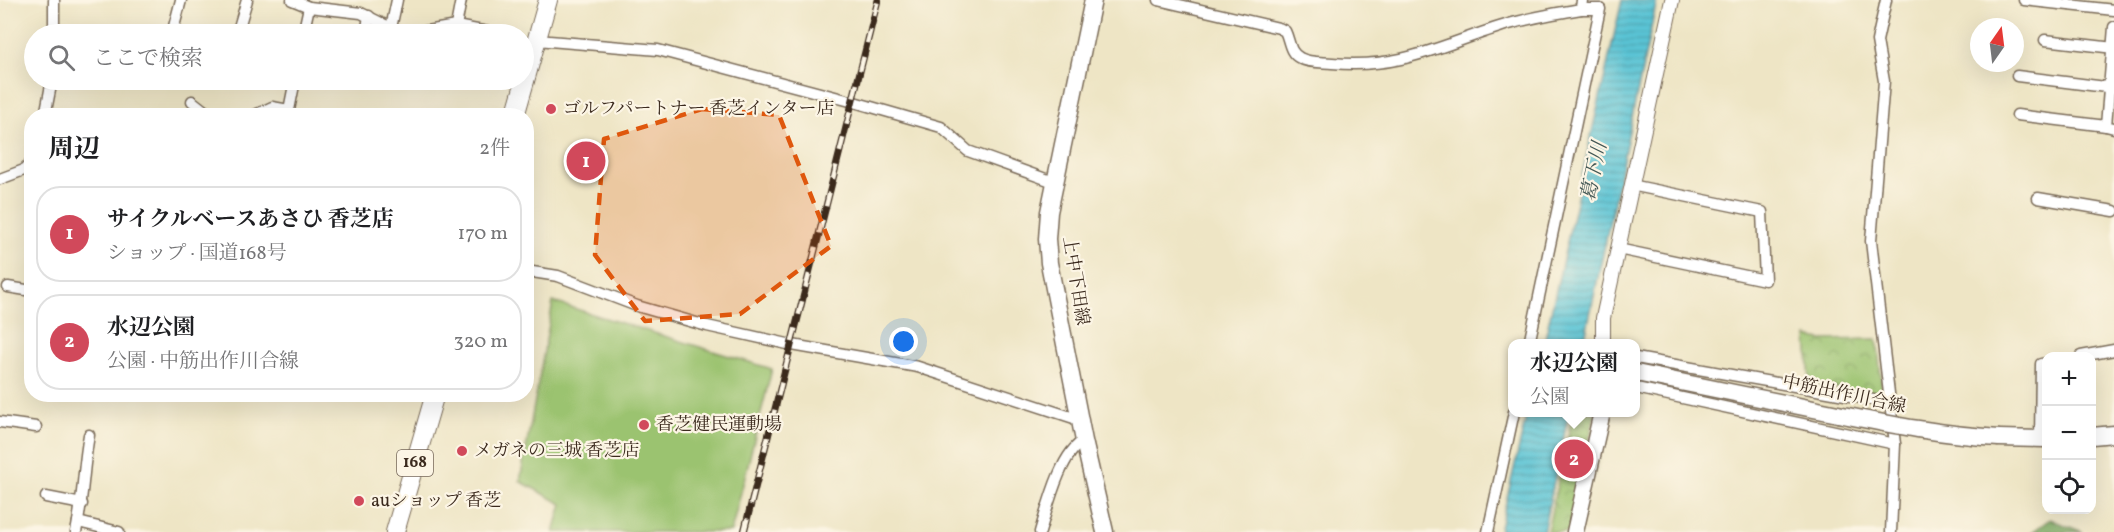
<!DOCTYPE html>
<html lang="ja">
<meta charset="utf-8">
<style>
:root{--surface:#fff;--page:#f2f2f2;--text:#202124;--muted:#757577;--line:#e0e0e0;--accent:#d1495b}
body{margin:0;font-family:Vollkorn,"Noto Serif JP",serif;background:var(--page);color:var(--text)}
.controls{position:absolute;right:18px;bottom:18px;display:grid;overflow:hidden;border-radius:12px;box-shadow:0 6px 24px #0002}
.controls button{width:54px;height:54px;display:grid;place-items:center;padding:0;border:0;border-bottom:2px solid var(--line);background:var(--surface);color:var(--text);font:30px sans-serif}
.compass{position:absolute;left:1970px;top:18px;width:54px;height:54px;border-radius:50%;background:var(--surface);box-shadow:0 6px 24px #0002;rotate:14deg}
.you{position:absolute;left:904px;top:342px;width:21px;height:21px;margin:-15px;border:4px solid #fff;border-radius:50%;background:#1a73e8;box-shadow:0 0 0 9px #1a73e833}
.badge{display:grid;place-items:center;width:39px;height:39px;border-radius:50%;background:var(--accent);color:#fff;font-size:20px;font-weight:700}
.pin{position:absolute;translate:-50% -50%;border:3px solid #fff;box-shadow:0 2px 6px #0006}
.popup{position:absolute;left:1508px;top:339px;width:132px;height:78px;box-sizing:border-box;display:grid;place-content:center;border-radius:12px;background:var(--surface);filter:drop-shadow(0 2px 4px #0005);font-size:20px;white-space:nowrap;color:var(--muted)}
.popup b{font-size:22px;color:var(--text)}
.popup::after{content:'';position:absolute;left:50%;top:100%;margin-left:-12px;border:12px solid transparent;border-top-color:var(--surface)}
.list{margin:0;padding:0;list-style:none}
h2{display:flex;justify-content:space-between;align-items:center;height:78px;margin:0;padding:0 24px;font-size:26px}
h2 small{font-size:20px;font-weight:400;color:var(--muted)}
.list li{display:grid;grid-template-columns:39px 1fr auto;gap:18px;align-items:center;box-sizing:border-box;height:96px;margin:0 12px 12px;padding:0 12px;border:2px solid var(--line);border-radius:24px}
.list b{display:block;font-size:22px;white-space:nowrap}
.list p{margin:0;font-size:20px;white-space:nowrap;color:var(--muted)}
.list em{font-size:20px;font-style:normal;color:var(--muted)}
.icon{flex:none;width:33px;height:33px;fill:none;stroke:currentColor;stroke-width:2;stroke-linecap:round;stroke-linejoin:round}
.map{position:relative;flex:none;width:2114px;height:532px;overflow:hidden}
.search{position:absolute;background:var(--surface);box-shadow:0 6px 24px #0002;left:24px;top:24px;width:510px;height:66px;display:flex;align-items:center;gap:15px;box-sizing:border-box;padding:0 21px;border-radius:33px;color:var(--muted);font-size:22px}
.panel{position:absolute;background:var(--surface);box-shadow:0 6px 24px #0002;left:24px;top:108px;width:510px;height:294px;border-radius:24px}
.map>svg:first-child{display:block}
</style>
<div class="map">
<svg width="2114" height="532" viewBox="0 0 2114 532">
<defs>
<pattern id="forest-crowns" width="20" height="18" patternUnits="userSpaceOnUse" patternTransform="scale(1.5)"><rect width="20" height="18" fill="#7ca962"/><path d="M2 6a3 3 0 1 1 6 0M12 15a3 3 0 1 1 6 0" fill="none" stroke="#678a50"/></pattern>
<pattern id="park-crowns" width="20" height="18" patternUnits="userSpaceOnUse" patternTransform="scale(1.5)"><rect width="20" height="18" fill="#9bc36f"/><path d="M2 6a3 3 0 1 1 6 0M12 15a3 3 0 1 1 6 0" fill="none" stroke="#809f5b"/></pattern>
<pattern id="water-rules" width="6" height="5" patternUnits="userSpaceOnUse" patternTransform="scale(1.5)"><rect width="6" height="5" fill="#5ac4d5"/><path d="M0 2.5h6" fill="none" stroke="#4c9fac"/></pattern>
</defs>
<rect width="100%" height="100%" fill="#fcf5e5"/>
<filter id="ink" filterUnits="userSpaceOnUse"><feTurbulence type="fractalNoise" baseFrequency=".0167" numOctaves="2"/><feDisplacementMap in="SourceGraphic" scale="12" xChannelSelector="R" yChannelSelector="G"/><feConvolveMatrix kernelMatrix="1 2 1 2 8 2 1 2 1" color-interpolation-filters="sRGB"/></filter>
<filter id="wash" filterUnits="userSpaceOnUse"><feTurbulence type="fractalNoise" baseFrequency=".008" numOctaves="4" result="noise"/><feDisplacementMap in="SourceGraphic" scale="24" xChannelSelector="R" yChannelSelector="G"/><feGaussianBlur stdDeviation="1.35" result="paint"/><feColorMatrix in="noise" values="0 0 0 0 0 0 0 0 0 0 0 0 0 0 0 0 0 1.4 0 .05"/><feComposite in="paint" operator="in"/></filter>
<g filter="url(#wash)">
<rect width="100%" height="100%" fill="#eee5c5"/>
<polygon fill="url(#forest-crowns)" stroke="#5c6a40" stroke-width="1.5" points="2050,519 2083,532 2032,532"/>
<g fill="url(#park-crowns)" stroke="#6b7646" stroke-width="1.5">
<polygon points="1807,337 1821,340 1877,339 1883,397 1810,383"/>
<polygon points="1573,413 1595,413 1569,532 1547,532"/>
</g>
<polygon fill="#9bc36f" stroke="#6b7646" stroke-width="1.5" points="553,302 772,369 731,532 554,532 562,504 520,481"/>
<g fill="url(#water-rules)" stroke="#4a777a" stroke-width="1.5">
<polygon points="1622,0 1657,0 1584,343 1544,343"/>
<polygon points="1527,413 1569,413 1543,532 1499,532"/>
</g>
</g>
<g filter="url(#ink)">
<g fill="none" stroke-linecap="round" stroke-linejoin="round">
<g stroke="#7a6b58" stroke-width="13">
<g id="minor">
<polyline points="292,0 309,7 361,13 397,31 421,32 456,26 498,34"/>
<path d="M1158,0L1279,28L1285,31C1290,41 1289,53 1300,58C1308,63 1322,62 1332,63C1403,70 1444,43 1509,24C1533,17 1557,13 1581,9"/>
<polyline points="1886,0 1877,41 1884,81 1871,241 1895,444 1891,532"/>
<polyline points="2024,0 2114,10"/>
<polyline points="456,26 461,0"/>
<polyline points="2114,27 2106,126 2114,128"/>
<polyline points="391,28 397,0"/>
<polyline points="54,34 54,0"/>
<polyline points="172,34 181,0"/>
<polyline points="237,34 247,0"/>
<polyline points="303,34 309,7"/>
<polyline points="366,34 369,16"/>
<polyline points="537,40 658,50 854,102 941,127 968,151 1054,182"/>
<polyline points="2045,40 2114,48"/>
<polyline points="2017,76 2114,88"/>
<polyline points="192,101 211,116"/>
<polyline points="2017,115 2106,126"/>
<polyline points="45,116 52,80"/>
<polyline points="253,116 272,107 289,110 295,80"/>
<polyline points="31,163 32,178"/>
<polyline points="0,179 24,170 32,162"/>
<polyline points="2038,198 2114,211"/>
<polyline points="1618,249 1765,280 1762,212 1631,185"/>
<polyline points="526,271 558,276 637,306 707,326 792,345 918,367 1080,420"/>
<polyline points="8,287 32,291"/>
<polyline points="1529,344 1600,9 1581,9 1582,0"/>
<polyline points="2081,356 2114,350"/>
<polyline points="1636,358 1890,403"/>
<polyline points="1636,388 1895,444"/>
<polyline points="0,422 36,427"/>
<polyline points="2040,439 2041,364 2046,363"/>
<polyline points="46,497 82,504"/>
<polyline points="78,522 119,532"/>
<path d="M76,532C83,500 83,468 89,435"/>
<path d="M1040,532C1047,509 1061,451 1084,441"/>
<polyline points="1488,532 1514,412"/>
</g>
</g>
<g stroke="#7a6b58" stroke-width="16">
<polyline id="tertiary" points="1603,344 1603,318 1672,0"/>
</g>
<g stroke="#7a6b58" stroke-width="19">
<g id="secondary">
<polyline points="1093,0 1049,212 1047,239 1049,263 1084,441 1105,532"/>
<polyline points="1636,373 1838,414"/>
<polyline points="2092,436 2114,434"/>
<polyline points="1999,438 2046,439"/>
<polyline points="1575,532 1602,412"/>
</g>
</g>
<g stroke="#7a6b58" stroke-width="20">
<g id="trunk">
<polyline points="515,116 548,0"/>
<polyline points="395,532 435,394"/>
</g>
</g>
<use href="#minor" stroke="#fff" stroke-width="10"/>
<use href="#tertiary" stroke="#fff" stroke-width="14"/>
<use href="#secondary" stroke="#fff" stroke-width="16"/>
<use href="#trunk" stroke="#fff" stroke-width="18"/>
<g stroke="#3b2a1e" stroke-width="7">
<polyline id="rail" points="744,532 878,0"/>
</g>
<use href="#rail" stroke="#fcf5e5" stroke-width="4.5" stroke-dasharray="14" stroke-linecap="butt"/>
<g stroke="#7a6b58" stroke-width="19" stroke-linecap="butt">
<path id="secondary-bridge" d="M1838,414C1892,425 1944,435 1999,438"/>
</g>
<use href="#secondary-bridge" stroke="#fff" stroke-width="16"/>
</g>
</g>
<path fill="#df570d" fill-opacity="0.2" stroke="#df570d" stroke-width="4.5" stroke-dasharray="12 8" stroke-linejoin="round" d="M702,109L779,115L831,246L740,314L645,321L595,255L604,139Z"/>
<g fill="#d1495b" stroke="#fcf5e5" stroke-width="2">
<circle cx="551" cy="109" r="6"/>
<circle cx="644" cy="425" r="6"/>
<circle cx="462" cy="451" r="6"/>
<circle cx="359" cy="501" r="6"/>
</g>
<g text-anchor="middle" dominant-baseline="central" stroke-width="4.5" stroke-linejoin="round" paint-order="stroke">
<rect fill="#fcf5e5" stroke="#75675a" stroke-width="1.5" x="397" y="450" width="36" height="26" rx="4.5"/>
<g font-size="16" font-weight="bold" fill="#3b2a1e">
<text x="415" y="463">168</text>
</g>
<g font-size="18" fill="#3b2a1e" stroke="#fcf5e5" text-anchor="start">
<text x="563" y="109">ゴルフパートナー 香芝インター店</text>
<text x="656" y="425">香芝健民運動場</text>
<text x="474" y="451">メガネの三城 香芝店</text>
<text x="371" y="501">auショップ 香芝</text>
</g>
<g font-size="18" fill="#3b2a1e" stroke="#fcf5e5">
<text transform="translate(1075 281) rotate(81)">上中下田線</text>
<text transform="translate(1844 395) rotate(12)">中筋出作川合線</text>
</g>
<g font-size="20" font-style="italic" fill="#445855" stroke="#fcf5e5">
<text transform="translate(1595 172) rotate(-78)">葛下川</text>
</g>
</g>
</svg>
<div class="controls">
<button>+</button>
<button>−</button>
<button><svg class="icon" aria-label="locate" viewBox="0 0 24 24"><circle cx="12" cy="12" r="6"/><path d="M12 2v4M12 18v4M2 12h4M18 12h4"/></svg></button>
</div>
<svg class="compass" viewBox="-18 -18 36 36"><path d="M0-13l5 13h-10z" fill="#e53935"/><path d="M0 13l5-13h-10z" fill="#757577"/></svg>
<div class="you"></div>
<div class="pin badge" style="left:586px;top:161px">1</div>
<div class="pin badge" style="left:1574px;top:459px">2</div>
<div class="popup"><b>水辺公園</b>公園</div>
<div class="search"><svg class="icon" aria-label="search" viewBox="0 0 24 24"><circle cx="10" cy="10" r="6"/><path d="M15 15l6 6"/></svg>ここで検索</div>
<section class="panel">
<h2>周辺<small>2件</small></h2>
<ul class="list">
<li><span class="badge">1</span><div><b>サイクルベースあさひ 香芝店</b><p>ショップ · 国道168号</p></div><em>170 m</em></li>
<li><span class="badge">2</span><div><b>水辺公園</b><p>公園 · 中筋出作川合線</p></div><em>320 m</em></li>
</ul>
</section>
</div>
